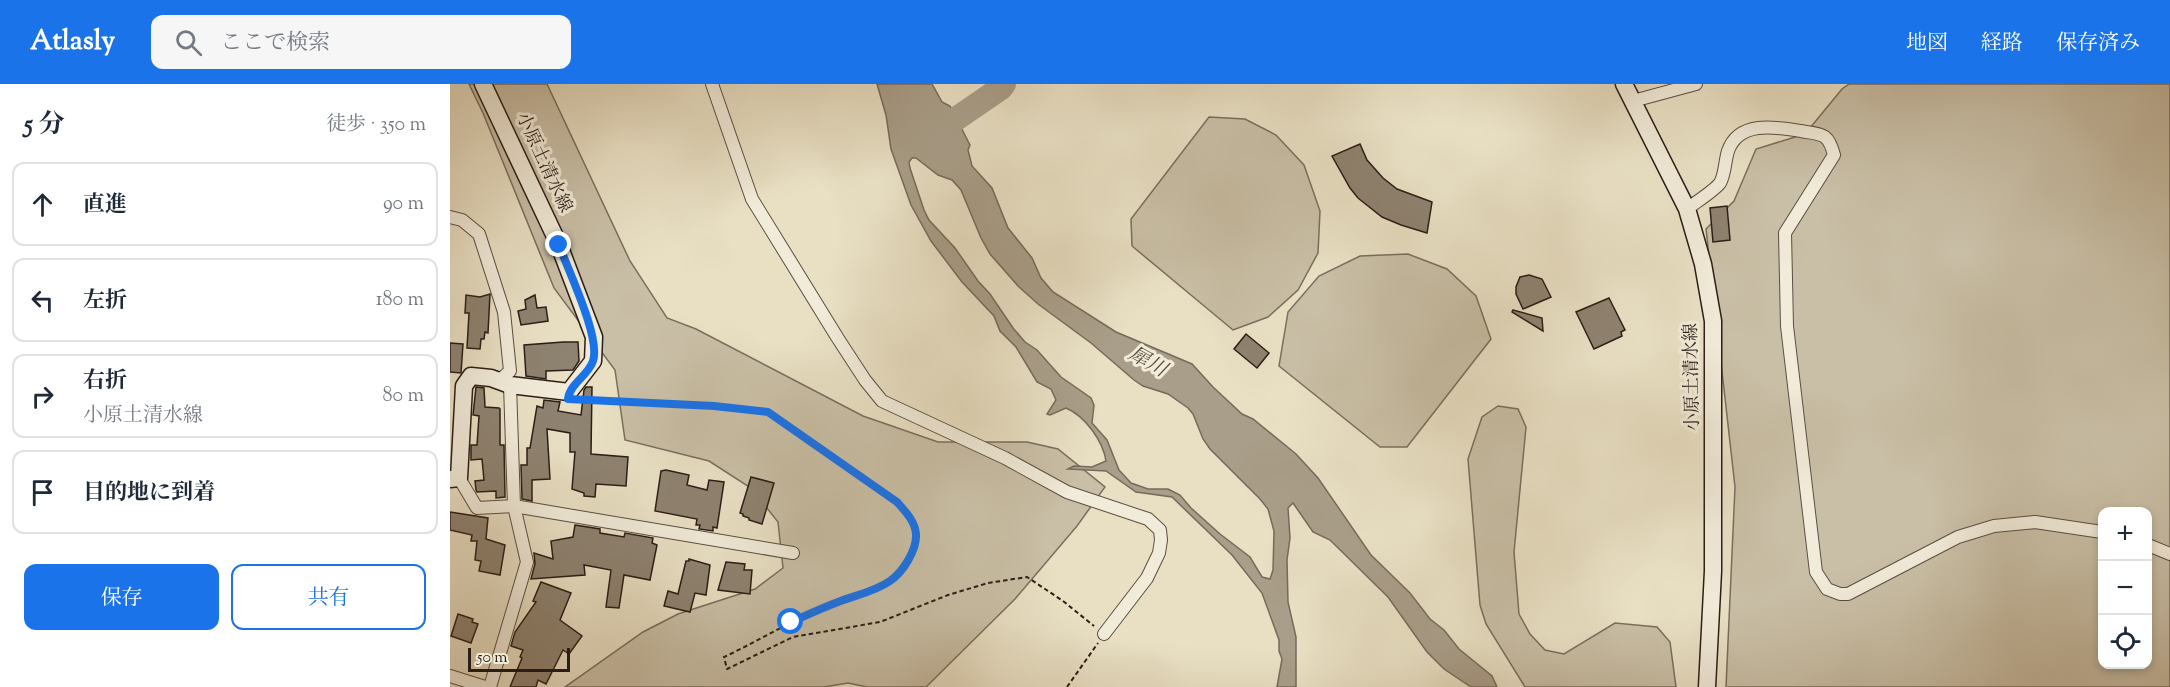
<!DOCTYPE html>
<html lang="ja">
<meta charset="utf-8">
<style>
:root{--surface:#fff;--page:#f6f6f7;--text:#1f2937;--muted:#747a83;--line:#e0e1e3;--accent:#1a73e8}
body{margin:0;font-family:"Sorts Mill Goudy","Noto Serif JP",serif;background:var(--page);color:var(--text)}
.controls{position:absolute;right:18px;bottom:18px;display:grid;overflow:hidden;border-radius:12px;box-shadow:0 3px 9px #0003}
.controls button{width:54px;height:54px;display:grid;place-items:center;padding:0;border:0;border-bottom:2px solid var(--line);background:var(--surface);color:var(--text);font:30px sans-serif}
.scale{position:absolute;left:18px;bottom:15px;width:102px;box-sizing:border-box;padding-left:6px;border:3px solid #2c1d16;border-top:0;font-size:16px;line-height:21px;white-space:nowrap;color:#2c1d16;-webkit-text-stroke:4px #f1ebd9;paint-order:stroke}
.stop{position:absolute;width:18px;height:18px;margin:-14px;border:4px solid #1a73e8;border-radius:50%;background:#fff}
.stop.end{background:#1a73e8;border-color:#fff;box-shadow:0 2px 6px #0008}
.list{margin:0;padding:0;list-style:none}
h2{display:flex;justify-content:space-between;align-items:center;height:78px;margin:0;padding:0 24px;font-size:26px}
h2 small{font-size:20px;font-weight:400;color:var(--muted)}
.list li{display:grid;grid-template-columns:39px 1fr auto;gap:18px;align-items:center;box-sizing:border-box;height:84px;margin:0 12px 12px;padding:0 12px;border:2px solid var(--line);border-radius:12px}
.list b{display:block;font-size:22px;white-space:nowrap}
.list p{margin:0;font-size:20px;white-space:nowrap;color:var(--muted)}
.list em{font-size:20px;font-style:normal;color:var(--muted)}
.actions{display:flex;gap:12px;padding:18px 24px}
.actions a{flex:1;padding:14px 0;border:2px solid var(--accent);border-radius:12px;text-align:center;font-size:21px;color:var(--accent)}
.actions .main{background:var(--accent);color:#fff}
.icon{flex:none;width:33px;height:33px;fill:none;stroke:currentColor;stroke-width:2;stroke-linecap:round;stroke-linejoin:round}
.map{position:relative;flex:none;width:1720px;height:603px;overflow:hidden}
header{display:flex;align-items:center;gap:36px;box-sizing:border-box;height:84px;padding:0 30px;background:var(--accent);color:#fff}
header strong{font-size:28px}
nav{display:flex;gap:33px;margin-inline-start:auto;font-size:21px}
.search{width:420px;height:54px;background:var(--page);display:flex;align-items:center;gap:15px;box-sizing:border-box;padding:0 21px;border-radius:12px;color:var(--muted);font-size:22px}
main{display:flex}
aside{flex:1;background:var(--surface)}
.map>svg:first-child{display:block}
</style>
<header>
<strong>Atlasly</strong>
<div class="search"><svg class="icon" aria-label="search" viewBox="0 0 24 24"><circle cx="10" cy="10" r="6"/><path d="M15 15l6 6"/></svg>ここで検索</div>
<nav><a>地図</a><a>経路</a><a>保存済み</a></nav>
</header>
<main>
<aside>
<h2>5 分<small>徒歩 · 350 m</small></h2>
<ul class="list">
<li><svg class="icon" aria-label="ahead" viewBox="0 0 24 24"><path d="M12 20V5M6 11l6-6 6 6"/></svg><div><b>直進</b></div><em>90 m</em></li>
<li><svg class="icon" aria-label="left" viewBox="0 0 24 24"><path d="M17 20v-9H6M10 6l-5 5 5 5"/></svg><div><b>左折</b></div><em>180 m</em></li>
<li><svg class="icon" aria-label="right" viewBox="0 0 24 24"><path d="M7 20v-9h11M14 6l5 5-5 5"/></svg><div><b>右折</b><p>小原土清水線</p></div><em>80 m</em></li>
<li><svg class="icon" aria-label="arrive" viewBox="0 0 24 24"><path d="M6 21V4h12l-3 4 3 4H6"/></svg><div><b>目的地に到着</b></div></li>
</ul>
<div class="actions"><a class="main">保存</a><a>共有</a></div>
</aside>
<div class="map">
<svg width="1720" height="603" viewBox="0 0 1720 603">
<rect width="100%" height="100%" fill="#e9e0c4"/>
<filter id="stains"><feTurbulence type="fractalNoise" baseFrequency=".00333" numOctaves="4"/><feColorMatrix values="0 0 0 0 .2 0 0 0 0 .09 0 0 0 0 .02 0 0 0 .5 -.17"/></filter>
<radialGradient id="worn" r=".72"><stop offset=".6" stop-color="#630" stop-opacity="0"/><stop offset="1" stop-color="#630" stop-opacity=".3"/></radialGradient>
<g fill="#c9bfa6" stroke="#7a6e5e" stroke-width="1.5" fill-rule="evenodd">
<polygon points="19,0 97,0 180,177 217,234 246,245 413,332 488,358 577,358 608,365 655,403 627,442 565,515 476,603 417,603 398,599 374,603 115,603 193,548 228,530 305,505 333,484 328,438 301,404 259,377 175,356 165,286 104,204 33,29"/>
<path d="M1399,0H1720V603H1276L1285,403L1256,145L1284,117L1306,65L1355,50L1392,5ZM1652,428H1698V580H1652Z"/>
<polygon points="759,33 795,35 826,51 854,81 870,127 868,169 848,206 818,233 783,246 682,162 681,135"/>
<polygon points="958,170 997,185 1026,212 1041,255 957,363 930,363 829,282 838,228 869,192 910,172"/>
<polygon points="1048,322 1068,325 1076,343 1064,468 1069,530 1080,550 1095,566 1114,570 1165,539 1207,543 1220,558 1226,603 1075,603 1036,540 1030,521 1018,375 1032,333"/>
</g>
<path fill="#a99e89" stroke="#776a5b" stroke-width="1.5" fill-rule="evenodd" d="M427,0H482L492,18L500,22L520,61L518,66L522,82L542,104L558,144L582,174L591,194L603,208L666,248L742,280L763,303L792,330L803,335L846,370L868,394L921,471L960,509L980,535L994,546L1009,565L1042,592L1047,603H1021L994,585L977,568L938,513L880,456L863,448L843,419L838,424L840,454L837,476L838,518L846,553V603H827L832,575L829,567V556L812,509L782,471L722,413L686,408L656,387L618,385L624,382L642,383L656,377C653,357 635,332 616,324L600,331L597,330L606,316L601,305L587,298L566,263L550,247L544,232L512,198L481,157L461,121L441,65L436,31ZM462,74H466L488,91L502,96L511,106L531,154L540,170L568,202L588,220L641,259L684,296L693,302L718,310L738,324L743,330L753,355L760,365L810,415L818,425L824,447L823,486L820,495L812,493L800,473L770,450L741,424L730,411L718,405H698L681,399L669,386L657,356L642,339L644,321L641,314L611,293L587,266L575,258L563,244L540,210L528,197L505,164L479,136L474,126L460,84L459,78Z"/>
<g fill="none" stroke-linecap="round" stroke-linejoin="round">
<polyline stroke="#a99e89" stroke-width="24" points="481,52 551,4 554,0"/>
</g>
<g fill="#8e8270" stroke="#2c1d16" stroke-width="1.5">
<polygon points="910,60 917,76 933,94 947,105 982,118 977,149 951,141 932,133 908,114 900,104 882,72"/>
<polygon points="1277,122 1280,156 1263,158 1260,124"/>
<polygon points="1079,191 1092,195 1101,213 1073,225 1066,210 1066,203 1070,193"/>
<polygon points="40,210 38,249 35,248 34,255 31,255 30,265 17,264 19,229 15,229 16,211 30,213"/>
<polygon points="85,211 87,224 96,223 98,237 71,241 68,227 76,225 75,216"/>
<polygon points="1159,214 1175,246 1171,248 1172,252 1144,265 1126,228"/>
<polygon points="1063,226 1092,234 1093,247 1062,228"/>
<polygon points="796,250 819,269 807,284 784,265"/>
<polygon points="113,258 128,258 129,277 123,286 96,287 96,295 76,292 74,261"/>
<polygon points="0,259 13,260 11,289 0,288"/>
<polygon points="26,303 34,304 35,323 49,324 50,325 50,361 54,361 55,413 46,414 46,407 27,408 26,406 25,397 34,396 32,375 21,376 21,361 27,361 29,332 23,331"/>
<polygon points="136,303 142,303 141,370 178,373 176,402 146,400 145,413 134,412 134,409 122,405 125,368 120,368 120,349 97,345 100,395 82,396 82,417 72,415 71,381 77,381 77,364 80,364 87,322 93,324 94,316 110,318 108,327 131,331 134,306"/>
<polygon points="216,386 239,391 237,401 257,406 259,396 274,398 267,444 263,443 263,447 249,445 250,441 246,441 247,435 205,427 211,387"/>
<polygon points="301,393 324,399 312,440 299,436 299,434 293,432 293,430 290,429"/>
<polygon points="0,428 38,434 36,455 55,461 50,491 29,487 31,477 25,476 27,457 21,457 22,451 0,446"/>
<polygon points="125,441 150,445 150,449 174,453 175,449 203,454 202,459 207,461 200,496 174,491 169,524 156,523 161,486 134,481 135,491 81,495 85,480 84,469 103,475 101,457 123,453"/>
<polygon points="239,475 260,481 256,511 245,509 240,528 214,522 218,507 228,510 236,477 239,477"/>
<polygon points="276,478 295,480 294,486 302,486 300,510 268,506"/>
<polygon points="91,498 121,509 110,536 132,552 119,570 113,566 96,600 88,596 86,603 60,603 72,574 70,573 73,566 61,562 65,548 86,518 83,517"/>
<polygon points="8,530 23,535 22,538 28,540 21,559 1,552"/>
</g>
<g fill="none" stroke-linecap="round" stroke-linejoin="round">
<g stroke="#5b4e42" stroke-width="14">
<g id="minor">
<polyline points="262,0 302,115 387,253 415,296 432,317 555,374 617,408 698,435 710,446 711,456 709,469 697,494 654,550"/>
<polyline points="1183,17 1246,0"/>
<path d="M1237,125C1246,118 1264,107 1270,99C1275,91 1275,76 1278,67C1289,36 1326,43 1351,47C1372,51 1378,48 1384,71L1335,149L1337,242L1366,488L1377,505L1390,510H1398L1508,453L1544,442L1585,438L1652,448"/>
<polyline points="0,133 12,136 29,150 54,228 60,287 49,297"/>
<polyline points="9,394 27,424 64,422 343,469"/>
<polyline points="1698,461 1720,470"/>
<polyline points="0,592 35,603"/>
<polyline points="40,603 77,478 64,422 60,301"/>
</g>
</g>
<g stroke="#2c1d16" stroke-width="19">
<g id="secondary">
<polyline points="1174,0 1237,125 1253,180 1263,237 1263,487 1257,603"/>
<polyline points="0,395 9,394 14,302 21,292 41,294 60,301 119,308 143,277 144,253 109,161 33,0"/>
</g>
</g>
<g stroke="#2c1d16" stroke-width="2" stroke-dasharray="4.5 3" stroke-linecap="butt">
<path d="M132,316L264,322L318,328L447,418C461,433 470,447 461,467C446,504 424,505 390,517C378,521 367,527 356,532C328,544 302,560 274,573L277,585L343,553L430,538L498,511L538,499L577,493L613,517L644,542"/>
<polyline points="617,603 648,559"/>
</g>
<use href="#minor" stroke="#f1ebd9" stroke-width="12"/>
<use href="#secondary" stroke="#f1ebd9" stroke-width="16"/>
</g>
<g fill="none" stroke-linecap="round" stroke-linejoin="round">
<path stroke="#1a73e8" stroke-width="8" d="M109,161C118,186 151,254 143,277C138,292 120,299 118,315L264,322L318,328L447,418C455,427 465,437 466,450C467,466 453,488 440,497C424,508 406,511 388,518C372,524 357,531 341,538"/>
</g>
<g text-anchor="middle" dominant-baseline="central" stroke-width="6" stroke-linejoin="round" paint-order="stroke">
<g font-size="18" fill="#2c1d16" stroke="#f1ebd9">
<text transform="translate(93 79) rotate(65)">小原土清水線</text>
<text transform="translate(1243 293) rotate(-91)">小原土清水線</text>
</g>
<g font-size="20" font-style="italic" fill="#584a3e" stroke="#f1ebd9">
<text transform="translate(697 279) rotate(29)">犀川</text>
</g>
</g>
<rect width="100%" height="100%" filter="url(#stains)"/>
<rect width="100%" height="100%" fill="url(#worn)"/>
</svg>
<div class="controls">
<button>+</button>
<button>−</button>
<button><svg class="icon" aria-label="locate" viewBox="0 0 24 24"><circle cx="12" cy="12" r="6"/><path d="M12 2v4M12 18v4M2 12h4M18 12h4"/></svg></button>
</div>
<div class="scale">50 m</div>
<div class="stop" style="left:341px;top:538px"></div>
<div class="stop end" style="left:109px;top:161px"></div>
</div>
</main>
